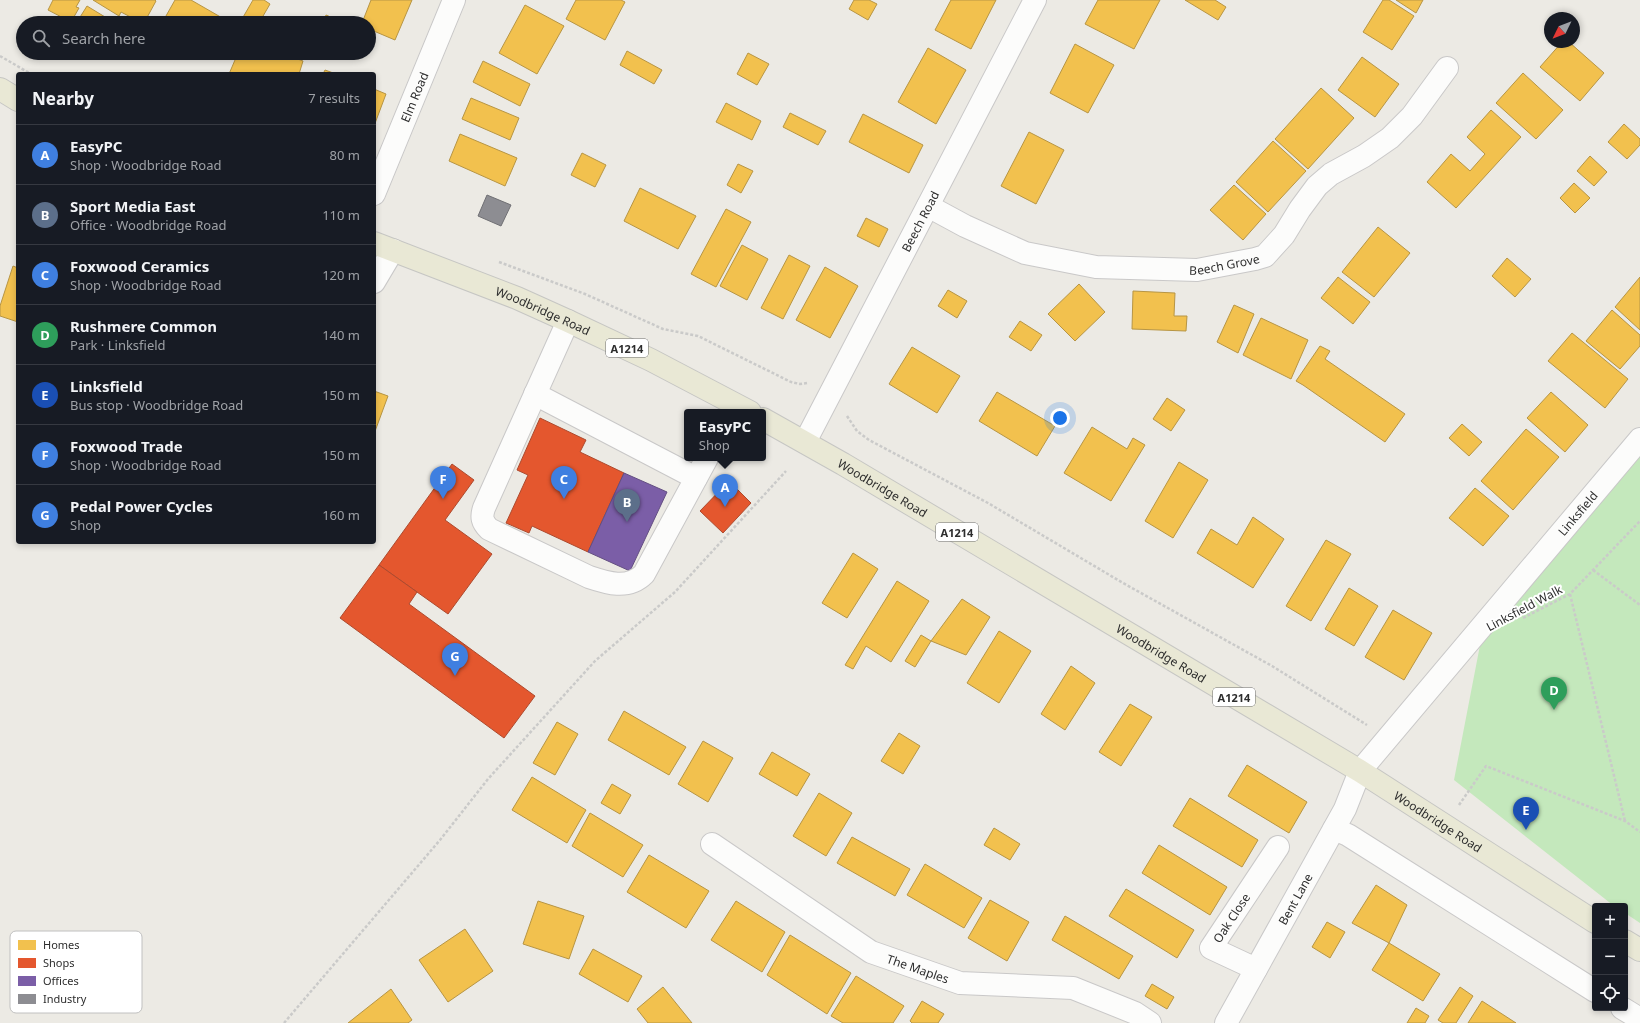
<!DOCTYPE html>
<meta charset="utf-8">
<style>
:root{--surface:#171b24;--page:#242831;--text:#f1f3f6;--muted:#9ea1a6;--line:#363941;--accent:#706f6d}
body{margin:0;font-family:"Noto Sans",sans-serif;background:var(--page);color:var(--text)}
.controls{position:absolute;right:12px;bottom:12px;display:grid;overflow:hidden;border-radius:4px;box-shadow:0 2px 6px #0003}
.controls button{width:36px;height:36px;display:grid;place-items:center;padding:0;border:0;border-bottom:1px solid var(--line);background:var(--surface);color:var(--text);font:20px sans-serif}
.compass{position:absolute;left:1544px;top:12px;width:36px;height:36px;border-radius:50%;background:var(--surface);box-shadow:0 2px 6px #0003;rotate:227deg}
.you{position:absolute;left:1060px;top:418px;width:14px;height:14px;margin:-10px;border:3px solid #fff;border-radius:50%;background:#1a73e8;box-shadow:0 0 0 6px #1a73e833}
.badge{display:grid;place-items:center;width:26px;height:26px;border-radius:50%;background:var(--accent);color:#fff;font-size:13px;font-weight:700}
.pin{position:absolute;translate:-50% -33px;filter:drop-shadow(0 1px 2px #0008)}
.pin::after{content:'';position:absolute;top:21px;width:14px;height:12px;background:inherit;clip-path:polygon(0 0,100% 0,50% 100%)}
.popup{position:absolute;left:684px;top:409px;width:82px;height:52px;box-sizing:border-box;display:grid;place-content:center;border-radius:4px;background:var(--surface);filter:drop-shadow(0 1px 3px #0005);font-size:13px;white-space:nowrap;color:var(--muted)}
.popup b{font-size:15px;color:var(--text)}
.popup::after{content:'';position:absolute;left:50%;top:100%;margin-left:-8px;border:8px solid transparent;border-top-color:var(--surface)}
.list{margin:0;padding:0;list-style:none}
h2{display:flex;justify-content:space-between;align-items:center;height:52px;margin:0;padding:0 16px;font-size:17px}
h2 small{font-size:13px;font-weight:400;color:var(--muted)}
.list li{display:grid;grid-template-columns:26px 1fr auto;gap:12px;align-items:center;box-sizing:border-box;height:60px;padding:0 16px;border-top:1px solid var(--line)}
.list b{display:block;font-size:15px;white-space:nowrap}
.list p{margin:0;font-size:13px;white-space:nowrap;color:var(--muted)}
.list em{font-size:13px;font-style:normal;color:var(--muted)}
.icon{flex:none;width:22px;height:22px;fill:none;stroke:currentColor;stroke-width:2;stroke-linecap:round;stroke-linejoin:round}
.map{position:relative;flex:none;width:1640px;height:1023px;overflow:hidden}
.search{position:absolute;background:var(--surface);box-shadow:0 2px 6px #0003;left:16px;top:16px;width:360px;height:44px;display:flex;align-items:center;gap:10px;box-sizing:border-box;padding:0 14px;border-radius:22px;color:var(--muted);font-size:15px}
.panel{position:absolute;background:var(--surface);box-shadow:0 2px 6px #0003;left:16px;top:72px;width:360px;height:472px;border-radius:4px}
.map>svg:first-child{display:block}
</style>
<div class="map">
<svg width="1640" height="1023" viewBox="0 0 1640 1023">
<rect width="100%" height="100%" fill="#eceae4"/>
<polygon fill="#c4e8bc" points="1640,445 1640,923 1625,913 1625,906 1614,906 1454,780 1481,640"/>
<g fill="#f2c14e" stroke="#b79544">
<polygon points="53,0 80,0 76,7 79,8 71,22 48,10"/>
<polygon points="93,0 155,0 156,1 144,23 142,23 121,12 119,16"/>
<polygon points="175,0 191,0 231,23 162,23"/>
<polygon points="253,0 264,0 270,4 259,23 249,23 242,19"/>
<polygon points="371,0 412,0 395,40 369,29 369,23 362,23"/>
<polygon points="576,0 621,0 625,2 605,40 566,19"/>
<polygon points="854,0 869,0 877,4 868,20 849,9"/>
<polygon points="951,0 996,0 971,49 935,30"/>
<polygon points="1098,0 1160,0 1134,49 1085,24"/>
<polygon points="1185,0 1215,0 1226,7 1218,20"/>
<polygon points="1383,0 1389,0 1414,16 1392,50 1363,32"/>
<polygon points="1396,0 1423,0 1416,13"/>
<polygon points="525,5 564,26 537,74 499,53"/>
<polygon points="87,6 110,20 108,23 77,22"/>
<polygon points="326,15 340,21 339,23 323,23"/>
<polygon points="1562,42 1569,42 1604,73 1580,101 1540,67"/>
<polygon points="1075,44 1114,65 1088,113 1050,93"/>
<polygon points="928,48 966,70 936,124 898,102"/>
<polygon points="627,51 662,70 654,84 620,65"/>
<polygon points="238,53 282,53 303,61 299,74 229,74"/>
<polygon points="748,53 769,64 757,85 737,74"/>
<polygon points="1362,57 1399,84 1375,117 1338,90"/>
<polygon points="483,61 530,84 520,106 473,82"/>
<polygon points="325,70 336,74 323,74"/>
<polygon points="1523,73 1563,110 1536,139 1496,103"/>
<polygon points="1321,88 1354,118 1308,169 1275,139"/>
<polygon points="374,89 386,94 374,126"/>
<polygon points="471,98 519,118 510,140 462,119"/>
<polygon points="726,103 761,121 752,140 716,122"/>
<polygon points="1491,110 1521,137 1456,208 1427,182 1451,154 1470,171 1485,154 1467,137"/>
<polygon points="790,113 826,131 818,145 783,127"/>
<polygon points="863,114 923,145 909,173 849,142"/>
<polygon points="1624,124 1640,139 1640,145 1627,159 1608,142"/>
<polygon points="1029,132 1064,150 1036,204 1001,186"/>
<polygon points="460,134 517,158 505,186 449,161"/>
<polygon points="1273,141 1306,171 1268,212 1236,182"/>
<polygon points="582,153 606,165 595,187 571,175"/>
<polygon points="1590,156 1607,172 1594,186 1577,171"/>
<polygon points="738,164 753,171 741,193 727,185"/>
<polygon points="1574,183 1590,198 1575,213 1560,198"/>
<polygon points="1234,185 1266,214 1243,240 1210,210"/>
<polygon points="640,188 696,216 678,249 624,221"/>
<polygon points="726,209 751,222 716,287 691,274"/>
<polygon points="866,218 888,229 879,247 857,236"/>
<polygon points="1378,227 1410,253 1374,297 1342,272"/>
<polygon points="742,245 768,259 747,300 720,286"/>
<polygon points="789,255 810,266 783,319 761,308"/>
<polygon points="1507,258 1531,279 1515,297 1492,276"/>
<polygon points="13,266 18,268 18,322 0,316 0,306"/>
<polygon points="825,267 858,286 830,338 796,320"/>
<polygon points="1338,277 1370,302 1353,324 1321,298"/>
<polygon points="1640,277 1640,330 1615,307"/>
<polygon points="1079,284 1105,312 1075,341 1048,314"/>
<polygon points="948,290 967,301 957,318 938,306"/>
<polygon points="1133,291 1175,293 1174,316 1187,316 1186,331 1132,329"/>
<polygon points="1234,305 1254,314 1238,353 1217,342"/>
<polygon points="1612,310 1640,335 1640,346 1620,369 1586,341"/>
<polygon points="1261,318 1308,340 1291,379 1243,355"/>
<polygon points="1020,321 1042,335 1031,351 1009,337"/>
<polygon points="1572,333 1628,379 1605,408 1548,361"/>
<polygon points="1320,346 1330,351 1325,359 1405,414 1385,442 1303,385 1296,381"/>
<polygon points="912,347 960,376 937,413 889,384"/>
<polygon points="374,391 388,396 374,434"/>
<polygon points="997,392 1055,426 1037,456 979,421"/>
<polygon points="1551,392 1588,425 1565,452 1527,418"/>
<polygon points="1167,398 1185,410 1171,431 1153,419"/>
<polygon points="1462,424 1482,442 1469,456 1449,438"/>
<polygon points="1092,427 1127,449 1133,438 1145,445 1111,501 1064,473"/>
<polygon points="1526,429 1559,457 1513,510 1481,481"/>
<polygon points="1179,462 1208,480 1173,538 1145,521"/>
<polygon points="1475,488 1509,516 1483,546 1449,518"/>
<polygon points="1253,517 1284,539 1253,588 1197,553 1211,529 1237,545"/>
<polygon points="1326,540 1351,554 1311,621 1286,606"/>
<polygon points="853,553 878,569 847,618 822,603"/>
<polygon points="897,581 929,601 891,662 866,646 853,669 845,665"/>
<polygon points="1349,588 1378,606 1354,646 1325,629"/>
<polygon points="962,599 990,617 966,655 931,641"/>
<polygon points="1393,610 1432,633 1404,680 1365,657"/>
<polygon points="999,631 1031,651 999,703 967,683"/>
<polygon points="921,635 931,641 915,667 905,661"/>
<polygon points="1071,666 1095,683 1065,730 1041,714"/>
<polygon points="1130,704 1152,717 1121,766 1099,752"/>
<polygon points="624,711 686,747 669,775 608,740"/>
<polygon points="557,722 578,734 555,775 533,763"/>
<polygon points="899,733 920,746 903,774 881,761"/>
<polygon points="703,741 733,758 708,802 678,784"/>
<polygon points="772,752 810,774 797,796 759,774"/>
<polygon points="1247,765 1307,802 1289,833 1228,796"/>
<polygon points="532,777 586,810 567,843 512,810"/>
<polygon points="612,784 631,795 620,814 601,803"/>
<polygon points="819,793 852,813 826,856 793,836"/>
<polygon points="1190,798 1258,840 1242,867 1173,826"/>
<polygon points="590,813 643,845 623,877 572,846"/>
<polygon points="994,828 1020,844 1010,860 984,845"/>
<polygon points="852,837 910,869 895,896 837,863"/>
<polygon points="1159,845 1227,887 1210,915 1142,873"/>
<polygon points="649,855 709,891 686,928 627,892"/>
<polygon points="925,864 982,898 964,928 907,895"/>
<polygon points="1376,885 1407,905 1389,943 1352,923"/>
<polygon points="1126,889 1194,930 1177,958 1109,916"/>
<polygon points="990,900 1029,922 1007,961 968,938"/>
<polygon points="538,901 584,916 569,959 523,944"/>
<polygon points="736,901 785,932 762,972 711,940"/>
<polygon points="1065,916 1133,956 1119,979 1052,940"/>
<polygon points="1327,922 1345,932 1330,958 1312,947"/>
<polygon points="465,929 493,971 448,1002 419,960"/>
<polygon points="790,935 851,973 827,1014 767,975"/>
<polygon points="1389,943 1440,974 1423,1001 1372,970"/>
<polygon points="593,949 642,976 628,1002 579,974"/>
<polygon points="856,976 904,1006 893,1023 843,1023 831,1016"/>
<polygon points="1152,984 1174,997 1167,1009 1145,996"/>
<polygon points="663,987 692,1023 648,1023 637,1009"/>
<polygon points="1460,987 1473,996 1456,1023 1443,1023 1438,1020"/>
<polygon points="391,989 412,1020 408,1023 348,1023"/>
<polygon points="922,1001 944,1014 938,1023 912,1023 910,1021"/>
<polygon points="1482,1001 1516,1023 1468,1023"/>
<polygon points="1416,1008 1429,1016 1425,1023 1407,1023"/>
</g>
<g fill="#e4572e" stroke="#ad4a2e">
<polygon points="540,418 586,440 580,452 624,473 588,552 532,526 529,533 506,523 528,475 517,470"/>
<polygon points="452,464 474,480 445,520 492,554 448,614 379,565"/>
<polygon points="729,481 751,503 723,533 700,511"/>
<polygon points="379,565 417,592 409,604 535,696 504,738 340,618"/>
</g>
<polygon fill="#7b5ea7" stroke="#644f82" points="624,473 667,492 630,571 588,552"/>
<polygon fill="#8d8d92" stroke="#707074" points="487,195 511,205 501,226 478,216"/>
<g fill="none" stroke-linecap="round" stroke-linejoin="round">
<g stroke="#c9c8c8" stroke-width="24">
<g id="minor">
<path id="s1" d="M374,194L454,0"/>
<path id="s2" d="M928,206L965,226L1025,253L1096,267L1197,270L1255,259L1265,256L1284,235L1300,209L1317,186L1331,174L1364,156L1390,138L1412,116L1447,68"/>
<polyline points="374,282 393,250"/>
<path d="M568,321L484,508C481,517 482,522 489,529L589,577C607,583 628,590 644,574L707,458"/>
<polyline points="535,394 696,478"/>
<path id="s3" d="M805,442L1035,0"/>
<polyline points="1334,829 1348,835 1595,991"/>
<path id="s4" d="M712,844L871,952L960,983L1073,988L1135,1013L1150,1023"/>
<path id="s5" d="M1256,969L1211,948L1278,847"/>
<polyline points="1622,1008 1640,1019"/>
<path id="s6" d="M1226,1023L1345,809L1360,771L1640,439"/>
</g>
</g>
<g stroke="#c6c6c3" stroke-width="24">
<g id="major">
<polyline points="0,89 18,100"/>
<path id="s7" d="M374,243L517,298L568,321L651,360L750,412"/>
<path id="s8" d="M763,419L843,464L1360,771L1595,922"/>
<polyline points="1625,941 1640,950"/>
</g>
</g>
<g stroke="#cacac9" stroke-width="2.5" stroke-dasharray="3 2" stroke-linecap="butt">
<polyline points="0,56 31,74"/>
<polyline points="499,262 585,294 663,329 698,336 791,382 800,384 807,383"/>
<polyline points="847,416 857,431 869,440 988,503 1123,583 1272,666 1367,725"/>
<polyline points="1593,570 1640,605"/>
<polyline points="1570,594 1625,821"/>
<polyline points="1523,618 1570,594 1640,521"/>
<polyline points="1459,805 1486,766 1625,821 1640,832"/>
<polyline points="284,1023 440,840 488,779 595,661 675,592 786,471"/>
</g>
<use href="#minor" stroke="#fcfcfb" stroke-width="22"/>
<use href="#major" stroke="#e9e8d5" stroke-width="22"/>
</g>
<g text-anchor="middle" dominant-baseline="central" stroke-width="4" stroke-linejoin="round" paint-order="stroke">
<g fill="#fff" stroke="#6c6c6c" stroke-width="1">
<rect x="606" y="339" width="42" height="18" rx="3"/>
<rect x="936" y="523" width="42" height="18" rx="3"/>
<rect x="1213" y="688" width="42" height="18" rx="3"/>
</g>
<g font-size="11" font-weight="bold" fill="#2d2d2d">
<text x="627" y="348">A1214</text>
<text x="957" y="532">A1214</text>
<text x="1234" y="697">A1214</text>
</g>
<g font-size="12" fill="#2d2d2d" stroke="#fff">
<text stroke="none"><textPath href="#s1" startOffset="105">Elm Road</textPath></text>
<text stroke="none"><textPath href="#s3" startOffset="249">Beech Road</textPath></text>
<text stroke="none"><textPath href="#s2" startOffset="309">Beech Grove</textPath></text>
<text stroke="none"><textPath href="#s7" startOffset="182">Woodbridge Road</textPath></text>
<text stroke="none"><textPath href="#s8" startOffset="138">Woodbridge Road</textPath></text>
<text stroke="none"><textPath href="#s6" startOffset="623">Linksfield</textPath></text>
<text transform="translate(1524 608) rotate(-28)">Linksfield Walk</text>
<text stroke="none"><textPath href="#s8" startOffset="462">Woodbridge Road</textPath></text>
<text stroke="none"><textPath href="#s8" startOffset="786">Woodbridge Road</textPath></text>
<text stroke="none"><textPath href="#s6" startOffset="142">Bent Lane</textPath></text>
<text stroke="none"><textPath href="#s5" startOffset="86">Oak Close</textPath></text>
<text stroke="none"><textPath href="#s4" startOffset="242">The Maples</textPath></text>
</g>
</g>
<rect x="10" y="931" width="132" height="82" rx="6" fill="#fff" stroke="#c0c0c0" stroke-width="1"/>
<rect x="18" y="940" width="18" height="10" fill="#f2c14e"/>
<rect x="18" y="958" width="18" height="10" fill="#e4572e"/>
<rect x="18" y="976" width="18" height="10" fill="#7b5ea7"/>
<rect x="18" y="994" width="18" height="10" fill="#8d8d92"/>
<g font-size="11" fill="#2d2d2d">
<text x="43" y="949">Homes</text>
<text x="43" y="967">Shops</text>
<text x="43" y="985">Offices</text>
<text x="43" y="1003">Industry</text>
</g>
</svg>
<div class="controls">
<button>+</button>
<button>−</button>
<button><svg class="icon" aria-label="locate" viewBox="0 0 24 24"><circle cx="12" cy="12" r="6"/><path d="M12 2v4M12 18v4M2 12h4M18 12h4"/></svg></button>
</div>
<svg class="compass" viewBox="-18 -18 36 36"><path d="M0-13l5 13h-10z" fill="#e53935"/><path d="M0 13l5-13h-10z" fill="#9ea1a6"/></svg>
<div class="you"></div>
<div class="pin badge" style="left:725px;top:507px;background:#3f7fe0">A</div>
<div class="popup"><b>EasyPC</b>Shop</div>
<div class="pin badge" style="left:627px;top:522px;background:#5c6f8a">B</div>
<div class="pin badge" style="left:564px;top:499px;background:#3f7fe0">C</div>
<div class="pin badge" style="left:1554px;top:710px;background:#2e9e5b">D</div>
<div class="pin badge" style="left:1526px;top:830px;background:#1a4fb4">E</div>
<div class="pin badge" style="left:443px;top:499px;background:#3f7fe0">F</div>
<div class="pin badge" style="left:455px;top:676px;background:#3f7fe0">G</div>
<div class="search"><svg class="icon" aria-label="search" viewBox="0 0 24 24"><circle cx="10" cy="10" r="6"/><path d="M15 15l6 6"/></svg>Search here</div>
<section class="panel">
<h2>Nearby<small>7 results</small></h2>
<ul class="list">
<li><span class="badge" style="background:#3f7fe0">A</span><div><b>EasyPC</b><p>Shop · Woodbridge Road</p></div><em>80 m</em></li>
<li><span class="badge" style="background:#5c6f8a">B</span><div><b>Sport Media East</b><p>Office · Woodbridge Road</p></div><em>110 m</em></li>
<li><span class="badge" style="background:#3f7fe0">C</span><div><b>Foxwood Ceramics</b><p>Shop · Woodbridge Road</p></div><em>120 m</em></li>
<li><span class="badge" style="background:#2e9e5b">D</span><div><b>Rushmere Common</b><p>Park · Linksfield</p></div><em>140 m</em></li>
<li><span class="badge" style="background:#1a4fb4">E</span><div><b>Linksfield</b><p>Bus stop · Woodbridge Road</p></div><em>150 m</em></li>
<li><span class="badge" style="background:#3f7fe0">F</span><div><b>Foxwood Trade</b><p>Shop · Woodbridge Road</p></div><em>150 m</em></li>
<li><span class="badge" style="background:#3f7fe0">G</span><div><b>Pedal Power Cycles</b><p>Shop</p></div><em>160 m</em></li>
</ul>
</section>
</div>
